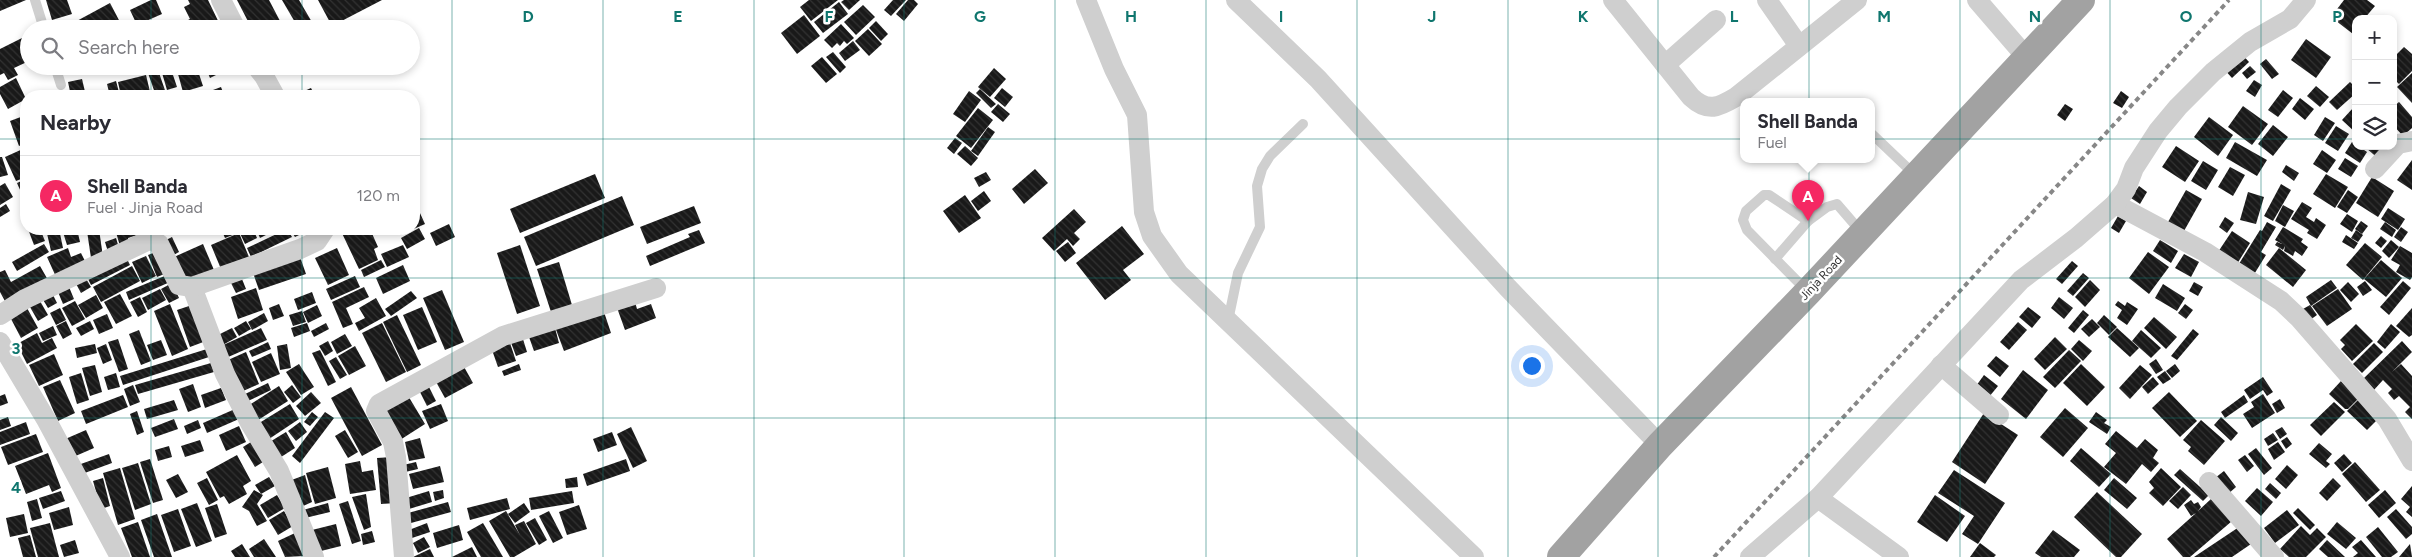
<!DOCTYPE html>
<meta charset="utf-8">
<style>
:root{--surface:#fff;--page:#f2f2f3;--text:#2b2b33;--muted:#7c7c81;--line:#e1e1e2;--accent:#f52863}
body{margin:0;font-family:Figtree,sans-serif;background:var(--page);color:var(--text)}
.controls{position:absolute;right:15px;top:15px;display:grid;overflow:hidden;border-radius:10px;box-shadow:0 2px 8px #0003}
.controls button{width:45px;height:45px;display:grid;place-items:center;padding:0;border:0;border-bottom:1px solid var(--line);background:var(--surface);color:var(--text);font:25px sans-serif}
.you{position:absolute;left:1531px;top:365px;width:18px;height:18px;margin:-12px;border:4px solid #fff;border-radius:50%;background:#1a73e8;box-shadow:0 0 0 8px #1a73e833}
.badge{display:grid;place-items:center;width:32px;height:32px;border-radius:50%;background:var(--accent);color:#fff;font-size:16px;font-weight:700}
.pin{position:absolute;translate:-50% -41px;filter:drop-shadow(0 1px 2px #0008)}
.pin::after{content:'';position:absolute;top:26px;width:18px;height:15px;background:inherit;clip-path:polygon(0 0,100% 0,50% 100%)}
.popup{position:absolute;left:1740px;top:98px;width:135px;height:65px;box-sizing:border-box;display:grid;place-content:center;border-radius:10px;background:var(--surface);filter:drop-shadow(0 1px 4px #0005);font-size:16px;white-space:nowrap;color:var(--muted)}
.popup b{font-size:19px;color:var(--text)}
.popup::after{content:'';position:absolute;left:50%;top:100%;margin-left:-10px;border:10px solid transparent;border-top-color:var(--surface)}
.list{margin:0;padding:0;list-style:none}
h2{display:flex;justify-content:space-between;align-items:center;height:65px;margin:0;padding:0 20px;font-size:21px}
h2 small{font-size:16px;font-weight:400;color:var(--muted)}
.list li{display:grid;grid-template-columns:32px 1fr auto;gap:15px;align-items:center;box-sizing:border-box;height:80px;padding:0 20px;border-top:1px solid var(--line)}
.list b{display:block;font-size:19px;white-space:nowrap}
.list p{margin:0;font-size:16px;white-space:nowrap;color:var(--muted)}
.list em{font-size:16px;font-style:normal;color:var(--muted)}
.icon{flex:none;width:28px;height:28px;fill:none;stroke:currentColor;stroke-width:2;stroke-linecap:round;stroke-linejoin:round}
.map{position:relative;flex:none;width:2412px;height:557px;overflow:hidden}
.search{position:absolute;background:var(--surface);box-shadow:0 2px 8px #0003;left:20px;top:20px;width:400px;height:55px;display:flex;align-items:center;gap:12px;box-sizing:border-box;padding:0 18px;border-radius:28px;color:var(--muted);font-size:19px}
.panel{position:absolute;background:var(--surface);box-shadow:0 2px 8px #0003;left:20px;top:90px;width:400px;height:145px;border-radius:20px}
.map>svg:first-child{display:block}
</style>
<div class="map">
<svg width="2412" height="557" viewBox="0 0 2412 557">
<defs>
<pattern id="building-back-hatch" width="6" height="6" patternUnits="userSpaceOnUse" patternTransform="scale(1.25)"><rect width="6" height="6" fill="#191919"/><path d="M-1 5l2 2M0 0l6 6M5-1l2 2" fill="none" stroke="#323232"/></pattern>
</defs>
<rect width="100%" height="100%" fill="#fff"/>
<g fill="url(#building-back-hatch)">
<polygon points="0,0 26,0 0,11"/>
<polygon points="46,0 67,0 72,14 52,20"/>
<polygon points="151,0 156,0 162,14 137,25 130,10"/>
<polygon points="188,0 208,0 222,29 195,29 193,26 187,28 184,22 190,19 184,7 190,4"/>
<polygon points="237,0 269,0 280,21 265,29 252,29"/>
<polygon points="282,0 299,0 316,29 299,29"/>
<polygon points="318,0 382,0 332,26"/>
<polygon points="809,0 838,0 811,21 800,7"/>
<polygon points="844,0 860,0 849,10 841,2"/>
<polygon points="893,0 906,0 891,16 884,10"/>
<polygon points="908,0 914,0 918,4 904,21 896,14"/>
<polygon points="2344,0 2367,0 2375,6 2364,19 2356,19 2356,30 2353,34 2331,17"/>
<polygon points="839,2 848,14 823,33 814,22"/>
<polygon points="110,3 121,24 112,29 62,29"/>
<polygon points="863,5 875,17 856,35 844,22"/>
<polygon points="804,15 820,36 797,54 781,33"/>
<polygon points="876,21 888,34 881,41 869,28"/>
<polygon points="841,24 854,38 847,44 844,41 840,46 837,43 832,48 824,40"/>
<polygon points="868,29 882,44 869,56 855,41"/>
<polygon points="22,38 29,52 29,61 14,68 18,75 8,80 4,73 0,75 0,49"/>
<polygon points="2306,39 2331,57 2316,78 2291,60"/>
<polygon points="853,41 860,50 845,61 839,53"/>
<polygon points="2404,47 2412,54 2412,71 2399,84 2393,78 2393,58"/>
<polygon points="833,52 846,67 840,73 826,57"/>
<polygon points="2240,52 2249,62 2232,78 2223,68"/>
<polygon points="822,57 837,74 826,83 811,66"/>
<polygon points="2266,59 2279,74 2272,79 2260,64"/>
<polygon points="160,66 170,66 177,87 167,90"/>
<polygon points="205,66 234,66 210,78"/>
<polygon points="2250,66 2256,72 2247,79 2242,73"/>
<polygon points="197,68 203,86 183,92 178,74"/>
<polygon points="994,68 1006,79 990,97 978,87"/>
<polygon points="158,70 167,96 156,96 148,73"/>
<polygon points="2412,73 2412,103 2397,87"/>
<polygon points="146,75 151,96 121,96 118,82"/>
<polygon points="16,78 26,99 8,109 0,94 0,87"/>
<polygon points="82,79 86,96 71,96 68,82"/>
<polygon points="2254,80 2262,85 2255,97 2246,91"/>
<polygon points="116,81 120,96 110,96 107,84"/>
<polygon points="2350,82 2356,88 2356,93 2337,110 2329,102"/>
<polygon points="2316,86 2329,97 2320,107 2307,96"/>
<polygon points="221,87 224,95 197,96"/>
<polygon points="311,88 315,96 293,96"/>
<polygon points="1002,88 1013,97 1005,107 994,98"/>
<polygon points="980,89 996,104 991,108 976,93"/>
<polygon points="68,90 70,96 50,96"/>
<polygon points="2283,90 2293,98 2278,117 2268,110"/>
<polygon points="969,91 981,100 965,122 953,114"/>
<polygon points="2121,91 2129,97 2122,108 2113,103"/>
<polygon points="2300,98 2314,109 2305,120 2292,109"/>
<polygon points="2399,102 2412,117 2412,128 2403,136 2393,125 2393,107"/>
<polygon points="998,104 1010,114 1003,122 991,112"/>
<polygon points="2065,104 2073,109 2065,121 2057,115"/>
<polygon points="2243,106 2268,124 2252,145 2228,127"/>
<polygon points="978,108 993,120 971,148 956,136"/>
<polygon points="2353,108 2356,111 2356,133 2342,120"/>
<polygon points="26,115 26,143 19,146 10,121"/>
<polygon points="2209,117 2233,135 2218,156 2194,137"/>
<polygon points="2325,117 2335,123 2323,141 2314,135"/>
<polygon points="2273,125 2288,137 2273,156 2258,144"/>
<polygon points="2336,126 2349,134 2338,151 2325,143"/>
<polygon points="988,127 995,132 978,156 971,151"/>
<polygon points="955,138 962,143 954,154 947,148"/>
<polygon points="2235,142 2267,160 2257,176 2226,158"/>
<polygon points="2352,142 2367,152 2360,163 2345,153"/>
<polygon points="965,146 978,158 971,166 957,154"/>
<polygon points="2176,146 2199,161 2185,182 2162,167"/>
<polygon points="2367,146 2390,146 2379,159 2366,148"/>
<polygon points="25,148 26,177 16,181 5,157"/>
<polygon points="2322,150 2336,160 2327,173 2313,164"/>
<polygon points="0,157 2,157 8,175 0,177"/>
<polygon points="2345,158 2358,166 2351,177 2338,169"/>
<polygon points="2412,160 2412,190 2397,180"/>
<polygon points="2203,161 2218,170 2206,190 2191,181"/>
<polygon points="2286,165 2299,173 2294,181 2282,172"/>
<polygon points="2230,167 2245,175 2233,196 2218,187"/>
<polygon points="1035,169 1048,183 1024,204 1012,189"/>
<polygon points="986,172 991,180 979,187 974,178"/>
<polygon points="595,174 605,198 520,233 510,209"/>
<polygon points="2326,174 2348,187 2335,208 2313,194"/>
<polygon points="2372,177 2394,191 2378,217 2356,203"/>
<polygon points="26,179 26,189 21,192 17,183"/>
<polygon points="5,183 13,197 0,205 0,186"/>
<polygon points="2281,184 2291,190 2273,221 2264,216"/>
<polygon points="2139,186 2147,192 2140,204 2131,198"/>
<polygon points="2186,190 2202,199 2184,231 2168,222"/>
<polygon points="2348,190 2358,197 2347,213 2337,207"/>
<polygon points="984,191 991,201 978,211 971,201"/>
<polygon points="2248,192 2264,197 2256,224 2240,220"/>
<polygon points="965,195 981,218 959,233 943,211"/>
<polygon points="622,196 634,225 536,266 524,237"/>
<polygon points="414,200 425,224 400,235 397,229 414,229"/>
<polygon points="2302,202 2312,208 2306,217 2314,222 2316,218 2326,225 2317,239 2307,233 2309,230 2291,219"/>
<polygon points="6,204 10,211 0,217 0,208"/>
<polygon points="2283,205 2294,211 2285,227 2275,221"/>
<polygon points="694,206 701,223 647,244 640,227"/>
<polygon points="2388,208 2405,219 2398,230 2381,219"/>
<polygon points="1074,209 1086,222 1074,233 1080,239 1073,246 1067,239 1054,251 1042,238"/>
<polygon points="2347,214 2358,221 2352,232 2340,224"/>
<polygon points="2118,216 2126,221 2119,233 2111,228"/>
<polygon points="2225,217 2234,223 2227,233 2219,227"/>
<polygon points="2361,221 2368,226 2362,234 2355,229"/>
<polygon points="2267,222 2276,227 2261,252 2266,255 2253,276 2237,267 2260,230 2262,231"/>
<polygon points="2385,222 2396,230 2392,237 2380,229"/>
<polygon points="449,224 455,237 436,246 430,233"/>
<polygon points="1122,226 1144,254 1123,270 1131,280 1105,300 1076,263"/>
<polygon points="2283,227 2303,239 2301,242 2308,247 2302,256 2295,251 2293,256 2284,251 2285,246 2283,250 2275,245 2277,242 2282,244 2275,240"/>
<polygon points="2401,227 2408,232 2401,242 2394,237"/>
<polygon points="419,228 425,239 407,249 401,238"/>
<polygon points="28,229 40,229 45,241 34,245"/>
<polygon points="46,229 59,229 63,248 51,251"/>
<polygon points="62,229 77,229 80,242 67,245"/>
<polygon points="99,229 103,257 91,258 87,231"/>
<polygon points="115,229 146,229 147,232 128,238 129,243 120,246"/>
<polygon points="221,229 236,229 238,233 225,238"/>
<polygon points="238,229 253,229 257,238 245,244"/>
<polygon points="256,229 268,229 270,233 260,238"/>
<polygon points="287,229 292,237 251,257 247,248"/>
<polygon points="290,229 311,229 295,237"/>
<polygon points="340,229 370,229 378,247 374,249 378,260 359,269"/>
<polygon points="699,230 705,243 650,266 646,256 690,237 688,234"/>
<polygon points="2356,230 2363,235 2358,242 2351,238"/>
<polygon points="2232,231 2250,243 2237,264 2218,252"/>
<polygon points="239,233 249,257 221,269 211,245"/>
<polygon points="2346,235 2358,243 2354,249 2342,242"/>
<polygon points="2381,236 2387,241 2381,248 2375,243"/>
<polygon points="172,237 179,252 170,257 162,242"/>
<polygon points="116,238 119,248 108,252 105,242"/>
<polygon points="2160,240 2178,251 2171,263 2153,251"/>
<polygon points="2391,240 2399,247 2389,258 2382,251"/>
<polygon points="1068,242 1076,253 1065,262 1056,251"/>
<polygon points="2365,243 2382,257 2363,280 2346,265"/>
<polygon points="44,244 49,252 17,271 12,262"/>
<polygon points="203,244 214,270 185,282 174,257"/>
<polygon points="403,245 409,257 387,267 381,254"/>
<polygon points="520,245 540,306 517,314 497,253"/>
<polygon points="2400,246 2412,253 2412,277 2410,280 2396,272 2400,265 2391,260"/>
<polygon points="68,248 71,257 81,253 87,265 57,279 47,257"/>
<polygon points="337,248 349,275 328,285 315,258"/>
<polygon points="2279,248 2306,270 2293,287 2266,265"/>
<polygon points="158,251 167,273 157,277 148,255"/>
<polygon points="2148,252 2169,267 2149,294 2129,278"/>
<polygon points="299,254 306,274 259,290 252,270"/>
<polygon points="2184,254 2199,262 2191,277 2175,268"/>
<polygon points="125,255 130,265 91,285 86,275"/>
<polygon points="146,256 156,276 142,283 132,262"/>
<polygon points="381,260 385,267 364,277 361,270"/>
<polygon points="2381,260 2402,278 2386,297 2364,279"/>
<polygon points="2072,261 2078,266 2062,284 2056,279"/>
<polygon points="559,262 572,305 551,312 537,269"/>
<polygon points="403,265 410,281 383,294 376,278"/>
<polygon points="40,266 48,280 6,303 0,292 0,272 5,270 11,282"/>
<polygon points="132,266 140,281 101,302 93,287"/>
<polygon points="2083,273 2089,278 2073,296 2067,291"/>
<polygon points="167,275 170,282 129,300 126,292"/>
<polygon points="355,276 360,287 331,300 326,289"/>
<polygon points="85,277 91,287 81,293 75,282"/>
<polygon points="242,279 246,289 236,293 231,283"/>
<polygon points="2090,280 2100,290 2085,307 2075,297"/>
<polygon points="2331,280 2337,288 2311,306 2306,297"/>
<polygon points="2365,281 2372,290 2363,296 2357,287"/>
<polygon points="2403,281 2411,288 2389,315 2380,307"/>
<polygon points="2194,282 2203,287 2198,296 2189,291"/>
<polygon points="2348,282 2359,294 2351,302 2340,290"/>
<polygon points="172,283 179,298 169,303 161,289"/>
<polygon points="2163,284 2185,298 2177,311 2155,298"/>
<polygon points="69,287 74,299 63,304 58,292"/>
<polygon points="364,287 369,297 346,308 353,324 343,328 332,302"/>
<polygon points="256,288 263,310 238,319 231,297"/>
<polygon points="160,289 166,300 148,310 142,298"/>
<polygon points="2338,289 2352,309 2327,326 2312,306"/>
<polygon points="442,290 464,342 445,350 423,298"/>
<polygon points="411,291 417,298 391,316 385,309"/>
<polygon points="312,292 316,303 298,310 294,299"/>
<polygon points="52,293 57,303 48,308 42,298"/>
<polygon points="120,294 132,316 116,324 104,302"/>
<polygon points="96,295 103,308 86,318 78,305"/>
<polygon points="140,297 147,312 138,317 130,302"/>
<polygon points="2059,297 2073,308 2064,319 2051,308"/>
<polygon points="376,298 386,316 359,331 355,323 365,318 359,308"/>
<polygon points="634,298 637,309 651,304 656,318 625,330 616,305"/>
<polygon points="40,301 48,315 38,321 30,307"/>
<polygon points="75,301 85,319 72,326 62,308"/>
<polygon points="2118,301 2125,306 2127,302 2138,309 2127,325 2117,318 2122,310 2115,305"/>
<polygon points="170,304 188,349 172,356 154,311"/>
<polygon points="279,304 284,316 273,320 269,308"/>
<polygon points="2185,304 2193,310 2186,319 2178,313"/>
<polygon points="192,305 206,341 190,347 177,310"/>
<polygon points="317,305 322,316 308,323 303,312"/>
<polygon points="2310,305 2317,315 2310,320 2303,309"/>
<polygon points="422,307 437,342 418,350 403,315"/>
<polygon points="2028,307 2041,317 2032,328 2019,317"/>
<polygon points="27,308 38,328 21,338 10,317"/>
<polygon points="60,308 66,320 56,325 50,313"/>
<polygon points="2412,308 2412,335 2409,337 2396,326"/>
<polygon points="603,309 611,333 564,351 555,327"/>
<polygon points="2083,310 2089,315 2074,333 2068,328"/>
<polygon points="302,311 306,322 293,326 289,315"/>
<polygon points="264,313 268,321 252,330 248,322"/>
<polygon points="107,314 113,328 99,334 93,320"/>
<polygon points="397,315 421,365 407,372 383,322"/>
<polygon points="2104,315 2117,327 2109,335 2097,323"/>
<polygon points="2154,317 2177,337 2166,349 2144,328"/>
<polygon points="2092,319 2100,327 2089,337 2081,329"/>
<polygon points="66,321 72,334 63,339 56,326"/>
<polygon points="90,321 94,329 81,336 76,328"/>
<polygon points="246,321 251,329 239,336 234,328"/>
<polygon points="2018,322 2027,330 2009,350 2000,342"/>
<polygon points="307,323 310,331 294,337 291,328"/>
<polygon points="326,323 329,329 314,337 311,331"/>
<polygon points="382,323 406,372 386,382 362,333"/>
<polygon points="2356,324 2373,341 2352,361 2341,349 2345,345 2340,340"/>
<polygon points="2391,324 2400,332 2385,349 2377,342"/>
<polygon points="53,326 57,335 43,341 39,333"/>
<polygon points="232,328 237,337 221,346 216,336"/>
<polygon points="261,328 267,340 226,358 221,346"/>
<polygon points="555,328 559,343 534,351 529,337"/>
<polygon points="2117,328 2139,348 2130,357 2108,337"/>
<polygon points="2193,329 2199,334 2177,360 2171,356"/>
<polygon points="139,330 151,361 141,365 129,334"/>
<polygon points="2141,330 2161,348 2151,358 2132,341"/>
<polygon points="37,333 42,343 52,338 57,348 27,364 17,344"/>
<polygon points="345,334 352,346 337,354 331,342"/>
<polygon points="522,336 527,352 516,356 510,340"/>
<polygon points="2055,337 2067,349 2045,370 2034,359"/>
<polygon points="118,339 128,369 119,372 108,342"/>
<polygon points="161,340 167,355 153,360 147,345"/>
<polygon points="2079,340 2092,351 2083,361 2071,349"/>
<polygon points="328,341 333,351 325,356 319,346"/>
<polygon points="2402,341 2412,352 2392,372 2401,364 2412,376 2412,419 2405,412 2410,407 2399,396 2394,400 2388,393 2392,389 2383,380 2373,391 2362,380"/>
<polygon points="268,342 271,349 252,357 249,351"/>
<polygon points="510,343 516,361 498,367 492,350"/>
<polygon points="2374,343 2383,352 2362,373 2353,364"/>
<polygon points="95,344 97,353 77,358 75,348"/>
<polygon points="106,344 112,360 103,364 97,348"/>
<polygon points="287,344 291,368 280,370 277,346"/>
<polygon points="355,346 366,366 349,375 338,356"/>
<polygon points="207,349 209,357 123,385 120,376"/>
<polygon points="320,350 336,382 328,386 312,353"/>
<polygon points="2069,350 2081,361 2055,388 2043,377"/>
<polygon points="246,352 259,384 241,392 228,360"/>
<polygon points="271,353 280,374 261,382 252,362"/>
<polygon points="54,354 63,375 39,386 29,365"/>
<polygon points="1996,356 2009,366 2000,377 1987,366"/>
<polygon points="336,357 347,375 340,379 329,361"/>
<polygon points="2156,359 2163,370 2156,374 2149,364"/>
<polygon points="211,363 214,372 138,394 135,385"/>
<polygon points="299,364 314,387 301,395 286,372"/>
<polygon points="519,364 521,370 504,376 502,371"/>
<polygon points="2081,364 2105,387 2087,406 2063,383"/>
<polygon points="2175,364 2180,371 2172,378 2166,371"/>
<polygon points="95,365 102,392 90,396 82,368"/>
<polygon points="463,365 473,383 445,398 435,380"/>
<polygon points="2140,365 2152,375 2130,399 2119,388"/>
<polygon points="2023,370 2048,390 2026,419 2001,399"/>
<polygon points="2165,371 2171,379 2163,384 2157,377"/>
<polygon points="81,373 89,400 77,404 69,377"/>
<polygon points="116,373 120,387 108,390 104,377"/>
<polygon points="1984,375 1998,386 1989,397 1976,386"/>
<polygon points="2153,377 2159,384 2148,394 2142,387"/>
<polygon points="2263,377 2273,392 2267,396 2263,390 2250,399 2244,390"/>
<polygon points="60,380 75,413 58,421 43,387"/>
<polygon points="2341,381 2359,398 2348,409 2345,409 2329,394"/>
<polygon points="268,383 271,390 244,403 241,396"/>
<polygon points="427,383 436,401 427,406 418,388"/>
<polygon points="193,384 201,407 188,412 179,389"/>
<polygon points="133,385 140,402 130,406 124,389"/>
<polygon points="292,385 301,397 293,403 284,392"/>
<polygon points="279,386 288,401 255,422 246,407"/>
<polygon points="351,387 382,445 362,456 331,398"/>
<polygon points="221,388 226,400 205,408 201,395"/>
<polygon points="311,392 321,403 305,416 296,406"/>
<polygon points="2169,392 2197,421 2180,437 2152,408"/>
<polygon points="5,394 8,403 0,406 0,396"/>
<polygon points="407,394 425,424 400,440 381,410"/>
<polygon points="2263,394 2275,413 2252,428 2243,414 2254,407 2251,402"/>
<polygon points="123,395 128,407 86,424 81,411"/>
<polygon points="2244,395 2248,402 2225,418 2221,412"/>
<polygon points="2280,399 2285,408 2277,413 2272,404"/>
<polygon points="2359,399 2379,418 2367,430 2347,411"/>
<polygon points="174,400 178,410 147,419 144,409"/>
<polygon points="2334,402 2345,412 2321,436 2310,425"/>
<polygon points="290,404 299,419 266,441 256,425"/>
<polygon points="441,404 448,421 430,429 422,411"/>
<polygon points="2065,408 2088,428 2063,457 2040,437"/>
<polygon points="235,409 239,419 207,433 203,423"/>
<polygon points="137,411 144,432 137,435 130,414"/>
<polygon points="312,412 318,417 310,426 304,422"/>
<polygon points="325,412 334,418 300,463 292,456"/>
<polygon points="2096,412 2107,420 2104,423 2111,427 2107,434 2089,422"/>
<polygon points="1984,413 2018,435 1985,484 1952,462"/>
<polygon points="8,417 11,426 0,430 0,420"/>
<polygon points="2221,417 2238,433 2231,441 2214,425"/>
<polygon points="174,419 178,429 155,437 151,428"/>
<polygon points="198,420 201,428 187,434 184,426"/>
<polygon points="2201,420 2225,441 2204,465 2188,451 2191,447 2183,440"/>
<polygon points="26,422 30,434 0,445 0,432"/>
<polygon points="300,422 307,432 296,441 288,431"/>
<polygon points="239,426 246,442 226,451 219,435"/>
<polygon points="631,427 647,461 633,468 617,434"/>
<polygon points="2282,427 2287,434 2280,439 2275,431"/>
<polygon points="86,430 94,448 71,458 63,440"/>
<polygon points="345,430 358,452 348,458 335,436"/>
<polygon points="2116,431 2137,448 2145,439 2158,450 2153,458 2159,463 2151,472 2142,464 2126,484 2104,467 2116,453 2105,444"/>
<polygon points="286,432 295,448 278,459 268,443"/>
<polygon points="612,432 617,445 598,452 593,439"/>
<polygon points="2273,433 2278,440 2268,446 2264,439"/>
<polygon points="36,434 43,452 8,465 1,447"/>
<polygon points="2287,437 2292,444 2286,449 2281,441"/>
<polygon points="420,438 425,458 409,461 405,442"/>
<polygon points="200,440 204,451 185,457 181,446"/>
<polygon points="251,442 263,462 255,467 243,447"/>
<polygon points="2278,442 2285,452 2274,460 2268,449"/>
<polygon points="2319,443 2332,454 2326,461 2330,464 2326,468 2309,454"/>
<polygon points="169,446 172,457 158,461 155,450"/>
<polygon points="2081,448 2111,474 2099,487 2070,461"/>
<polygon points="2256,448 2272,468 2264,475 2248,454"/>
<polygon points="48,453 61,488 52,492 49,485 26,494 15,466"/>
<polygon points="109,454 112,463 82,474 78,465"/>
<polygon points="2344,454 2352,463 2342,472 2334,463"/>
<polygon points="237,455 251,481 243,486 247,494 229,504 224,496 220,498 206,472"/>
<polygon points="2245,455 2254,466 2247,472 2238,460"/>
<polygon points="392,457 396,503 381,504 377,458"/>
<polygon points="150,459 163,500 153,503 140,462"/>
<polygon points="626,459 630,471 587,486 583,474"/>
<polygon points="360,461 362,472 373,470 376,490 350,494 345,464"/>
<polygon points="416,462 418,469 401,473 399,466"/>
<polygon points="2355,462 2380,490 2366,502 2342,474"/>
<polygon points="138,463 151,504 135,510 122,468"/>
<polygon points="2287,465 2298,475 2286,489 2275,479"/>
<polygon points="440,466 444,482 413,489 409,474"/>
<polygon points="328,467 336,498 315,504 306,473"/>
<polygon points="120,468 135,519 118,525 103,473"/>
<polygon points="2161,468 2181,487 2163,506 2149,493 2154,488 2149,482"/>
<polygon points="2180,469 2209,495 2203,501 2174,475"/>
<polygon points="1954,470 2005,503 1978,544 1962,534 1974,516 1938,493"/>
<polygon points="2224,471 2236,487 2228,494 2215,478"/>
<polygon points="178,474 188,492 176,498 166,480"/>
<polygon points="305,475 312,502 301,507 289,481"/>
<polygon points="269,477 275,486 261,494 255,485"/>
<polygon points="577,477 578,487 566,488 565,479"/>
<polygon points="103,478 110,506 101,509 93,481"/>
<polygon points="207,478 218,500 209,505 197,483"/>
<polygon points="2114,478 2137,498 2127,509 2104,490"/>
<polygon points="2333,478 2341,486 2327,501 2319,493"/>
<polygon points="2270,483 2281,493 2276,499 2265,489"/>
<polygon points="2412,486 2412,517 2406,512 2410,507 2401,499"/>
<polygon points="2183,487 2191,495 2178,509 2169,501"/>
<polygon points="2257,488 2273,502 2261,516 2245,501"/>
<polygon points="254,490 263,495 257,504 267,521 257,526 249,511 242,507"/>
<polygon points="443,490 444,498 435,501 433,492"/>
<polygon points="2385,490 2396,503 2379,518 2368,505"/>
<polygon points="61,491 65,501 43,509 39,498"/>
<polygon points="429,491 432,502 409,509 406,498"/>
<polygon points="572,491 574,503 531,510 529,498"/>
<polygon points="2097,492 2142,534 2121,557 2116,557 2074,517"/>
<polygon points="366,494 371,527 364,530 352,497"/>
<polygon points="277,495 285,508 268,518 260,505"/>
<polygon points="1935,495 1965,516 1947,542 1917,522"/>
<polygon points="507,498 510,509 470,520 467,508"/>
<polygon points="37,499 42,518 32,521 27,502"/>
<polygon points="2211,499 2232,521 2190,557 2183,557 2167,539 2196,513 2191,516 2184,505 2191,500 2194,504 2198,502 2201,507 2198,511"/>
<polygon points="348,501 361,541 352,544 339,504"/>
<polygon points="448,502 451,512 411,523 408,513"/>
<polygon points="197,503 212,541 196,547 181,509"/>
<polygon points="328,503 330,512 305,518 303,510"/>
<polygon points="524,503 530,512 515,523 508,514"/>
<polygon points="217,504 227,534 215,538 205,508"/>
<polygon points="579,505 587,529 567,535 559,512"/>
<polygon points="69,507 73,525 54,530 49,513"/>
<polygon points="2298,508 2315,525 2310,530 2293,513"/>
<polygon points="178,509 191,546 174,552 161,515"/>
<polygon points="2396,509 2412,527 2412,534 2406,539 2387,517"/>
<polygon points="2287,510 2299,525 2275,543 2264,528"/>
<polygon points="284,511 293,526 278,535 269,520"/>
<polygon points="506,511 520,535 515,525 524,521 536,544 514,557 510,557 489,521"/>
<polygon points="549,511 563,538 553,543 539,516"/>
<polygon points="24,514 28,533 10,537 6,518"/>
<polygon points="157,514 172,557 154,557 141,520"/>
<polygon points="535,518 547,540 539,545 526,523"/>
<polygon points="138,522 150,557 132,557 121,528"/>
<polygon points="2337,522 2356,538 2346,549 2327,534"/>
<polygon points="50,523 59,557 38,557 30,528"/>
<polygon points="427,523 430,532 412,538 409,530"/>
<polygon points="483,523 503,557 481,557 467,532"/>
<polygon points="336,524 341,546 317,552 312,530"/>
<polygon points="459,525 463,540 437,548 433,533"/>
<polygon points="2301,526 2310,535 2317,528 2326,537 2306,557 2289,557 2280,549"/>
<polygon points="2239,527 2251,544 2232,557 2194,557"/>
<polygon points="2378,527 2398,552 2391,557 2382,557 2366,537"/>
<polygon points="2053,530 2080,550 2074,557 2041,557 2035,553"/>
<polygon points="372,531 375,542 363,545 361,534"/>
<polygon points="295,533 305,556 285,557 278,541"/>
<polygon points="30,535 36,557 23,557 18,538"/>
<polygon points="424,537 430,547 418,553 413,543"/>
<polygon points="264,539 276,557 254,557 249,549"/>
<polygon points="75,540 79,553 64,557 60,545"/>
<polygon points="2327,540 2345,557 2328,557 2319,549"/>
<polygon points="2361,540 2376,557 2353,557 2358,553 2352,547"/>
<polygon points="1980,543 1996,555 1994,557 1970,557"/>
<polygon points="242,544 250,557 235,557 231,551"/>
<polygon points="2410,544 2412,557 2399,557"/>
<polygon points="472,547 477,557 452,557"/>
<polygon points="430,549 434,557 413,557"/>
</g>
<g fill="none" stroke-linecap="round" stroke-linejoin="round">
<g stroke="#cfcfcf" stroke-width="10">
<polyline points="35,0 44,29"/>
<polyline points="55,66 61,85"/>
<polyline points="1872,134 1915,175"/>
<polyline points="1775,259 1808,221"/>
<polyline points="1807,291 1747,230 1743,220 1746,211 1764,195 1769,195 1808,221 1827,207 1837,204 1862,233"/>
<polyline points="1228,321 1238,273 1260,227 1257,186 1262,169 1270,156 1303,124"/>
</g>
<g stroke="#cfcfcf" stroke-width="20">
<polyline points="221,0 236,29"/>
<polyline points="1086,0 1114,69 1137,115 1144,212 1152,236 1179,274 1474,557"/>
<polyline points="1236,0 1318,79 1508,288 1660,445"/>
<path d="M1613,0L1691,97C1708,113 1719,107 1736,97L1857,0"/>
<polyline points="1767,0 1799,46"/>
<polyline points="1977,0 2027,58"/>
<polyline points="1665,65 1716,20"/>
<polyline points="256,66 264,76 275,96"/>
<polyline points="2375,169 2398,144 2412,141"/>
<polyline points="2115,204 2205,252 2281,301 2299,318 2387,419 2412,461"/>
<polyline points="192,287 225,374 250,423 279,471 314,557"/>
<polyline points="0,315 25,299 147,241 152,240 159,244 179,285 192,287 300,249 317,241 325,229"/>
<polyline points="0,342 47,421 120,557"/>
<polyline points="1941,365 1999,415"/>
<polyline points="2209,482 2274,557"/>
<polyline points="404,557 396,457 393,442 376,411 379,404 503,336 656,288"/>
<polyline points="1750,557 1818,498"/>
<polyline points="1899,557 1818,498 2021,280 2076,238 2115,204 2126,189 2134,168 2158,131 2178,107 2213,72 2250,42 2290,19 2306,0"/>
</g>
<polyline stroke="#a2a2a2" stroke-width="28" points="1561,557 1660,445 1808,292 2081,0"/>
<polyline stroke="#878787" stroke-width="4" stroke-dasharray="5 4" stroke-linecap="butt" points="1714,557 2229,0"/>
</g>
<path fill="none" stroke="#0f766e" stroke-width="1" stroke-opacity="0.55" d="M151,0V29M302,0V29M452,0V557M603,0V557M754,0V557M904,0V557M1055,0V557M1206,0V557M1357,0V557M1508,0V557M1658,0V557M1809,0V557M1960,0V557M2110,0V557M2261,0V557M151,66V96M302,66V96M0,139H26M414,139H2356M2393,139H2412M151,229V557M302,229V557M0,278H2412M0,418H2412"/>
<g text-anchor="middle" dominant-baseline="central" stroke-width="5" stroke-linejoin="round" paint-order="stroke">
<g font-size="12" fill="#323232" stroke="#fff">
<text transform="translate(1821 278) rotate(-47)">Jinja Road</text>
</g>
</g>
<g font-size="16" text-anchor="middle" font-weight="bold" fill="#0f766e" stroke="#fff" stroke-width="5" stroke-linejoin="round" paint-order="stroke">
<text x="528" y="22">D</text>
<text x="678" y="22">E</text>
<text x="829" y="22">F</text>
<text x="980" y="22">G</text>
<text x="1131" y="22">H</text>
<text x="1281" y="22">I</text>
<text x="1432" y="22">J</text>
<text x="1583" y="22">K</text>
<text x="1734" y="22">L</text>
<text x="1884" y="22">M</text>
<text x="2035" y="22">N</text>
<text x="2186" y="22">O</text>
<text x="2337" y="22">P</text>
<text x="16" y="354">3</text>
<text x="16" y="493">4</text>
</g>
</svg>
<div class="controls">
<button>+</button>
<button>−</button>
<button><svg class="icon" aria-label="layers" viewBox="0 0 24 24"><path d="M12 4l9 5-9 5-9-5zM3 14l9 5 9-5"/></svg></button>
</div>
<div class="you"></div>
<div class="pin badge" style="left:1808px;top:221px">A</div>
<div class="popup"><b>Shell Banda</b>Fuel</div>
<div class="search"><svg class="icon" aria-label="search" viewBox="0 0 24 24"><circle cx="10" cy="10" r="6"/><path d="M15 15l6 6"/></svg>Search here</div>
<section class="panel">
<h2>Nearby<small></small></h2>
<ul class="list">
<li><span class="badge">A</span><div><b>Shell Banda</b><p>Fuel · Jinja Road</p></div><em>120 m</em></li>
</ul>
</section>
</div>
